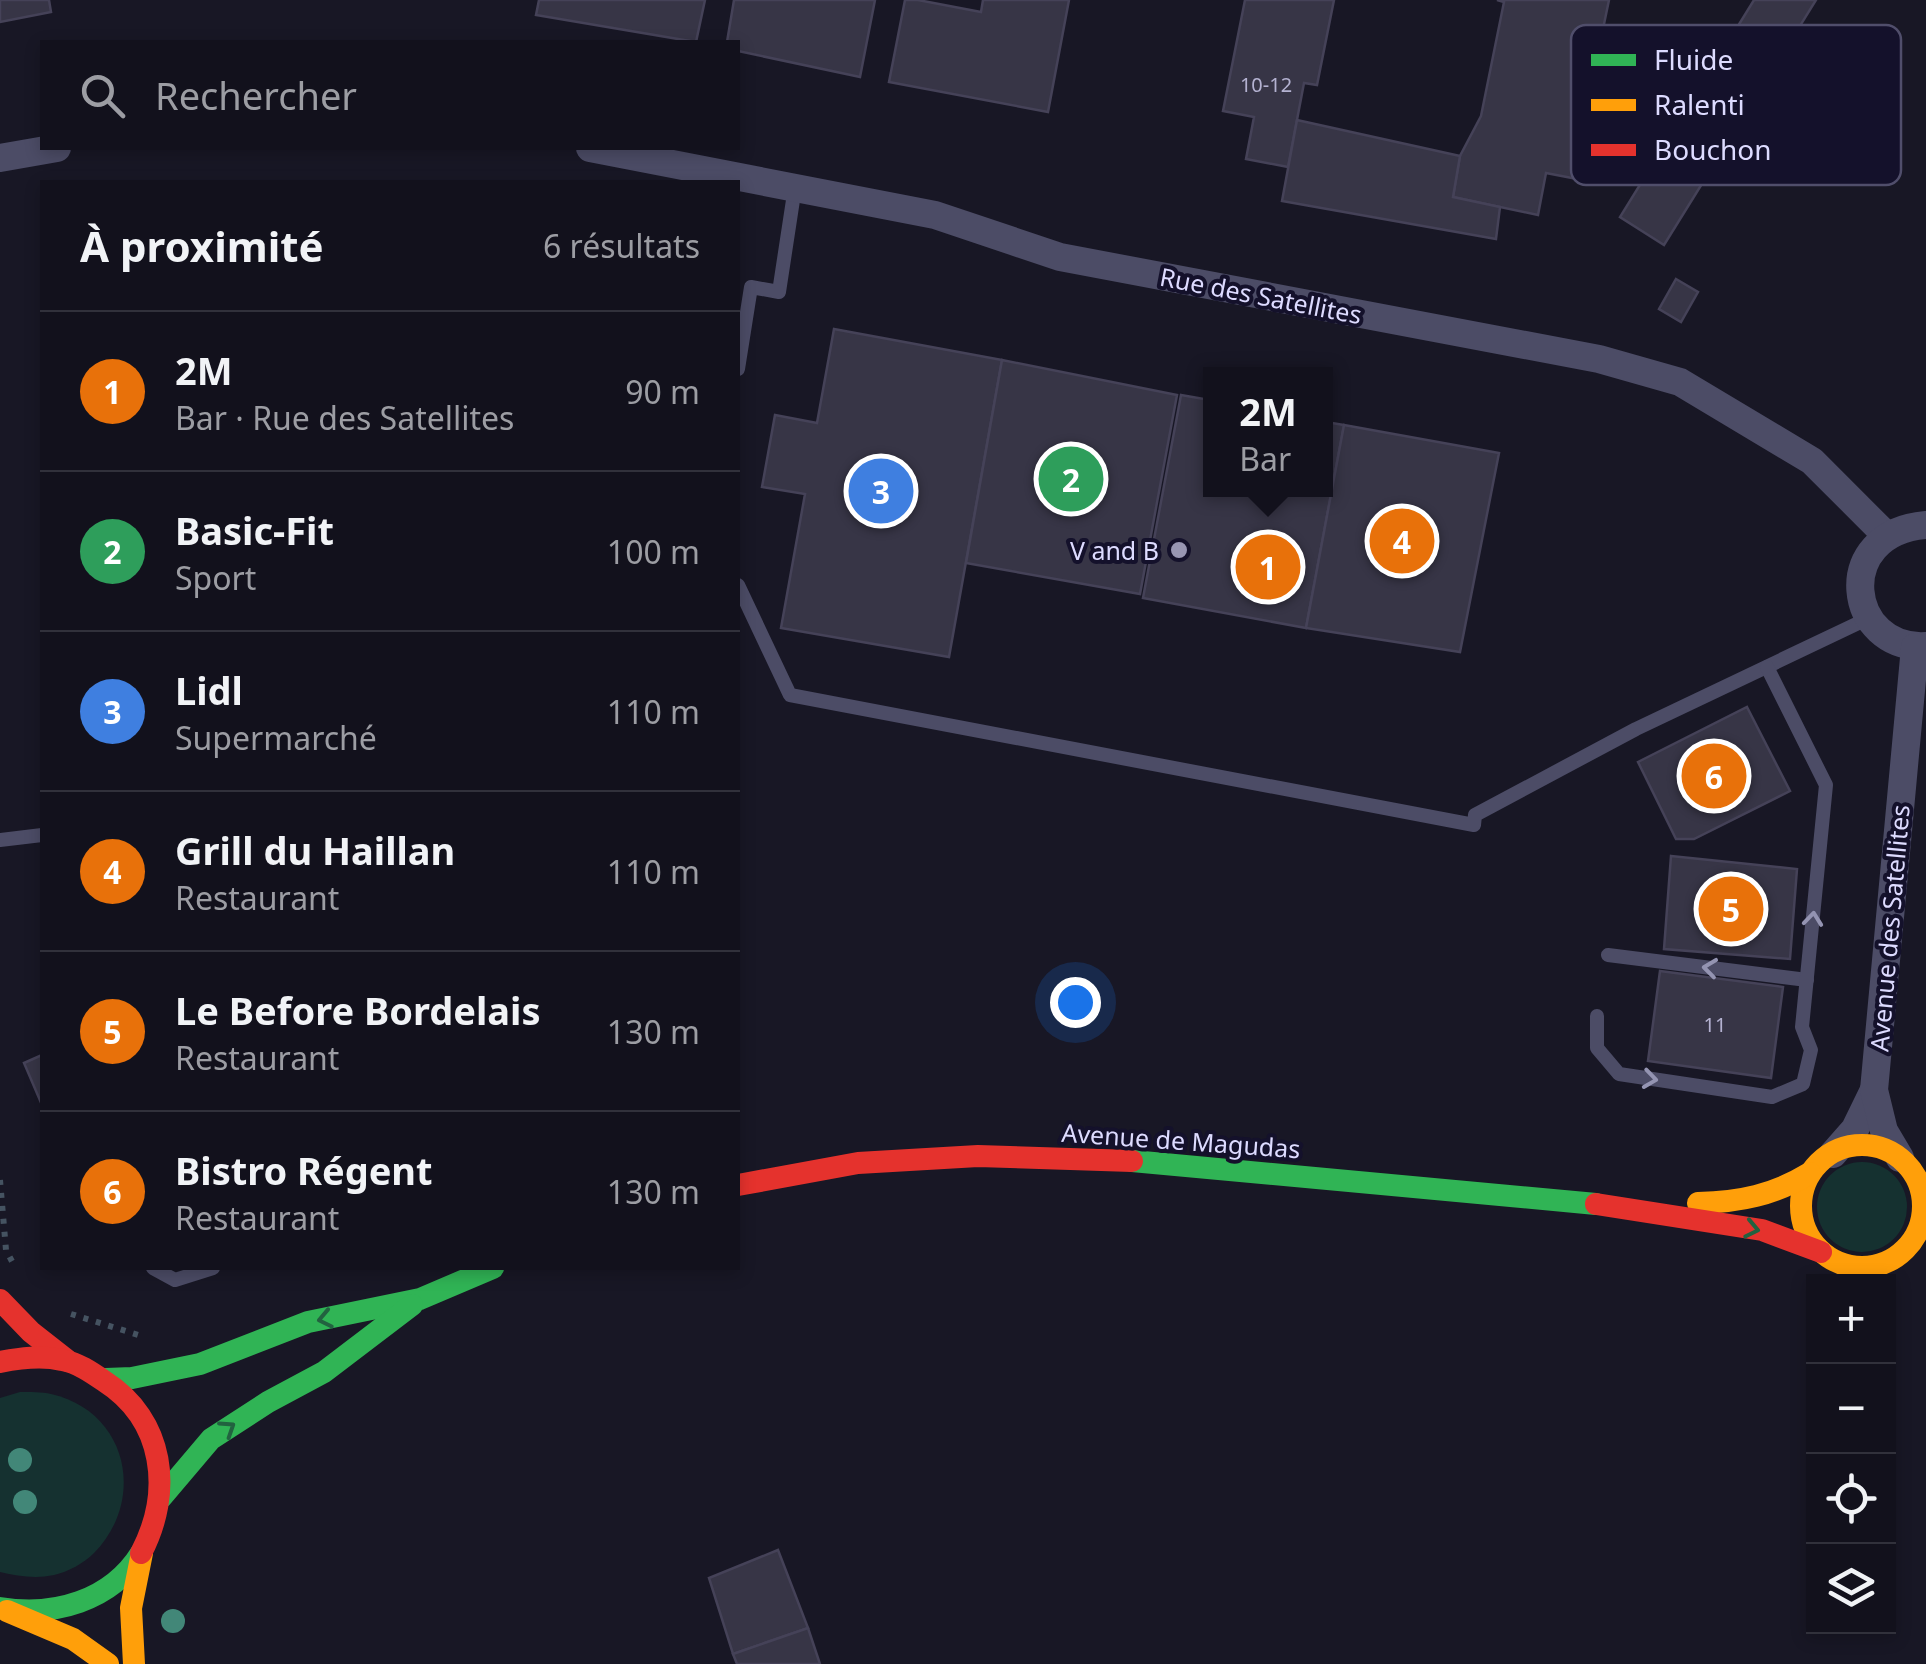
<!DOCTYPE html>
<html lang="fr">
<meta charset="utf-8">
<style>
:root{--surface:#12111c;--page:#1f1f29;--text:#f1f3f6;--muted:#9c9da3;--line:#31313b;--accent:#9896b3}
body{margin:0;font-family:"Noto Sans",sans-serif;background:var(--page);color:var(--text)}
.controls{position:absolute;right:30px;bottom:30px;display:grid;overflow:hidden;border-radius:0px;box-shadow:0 5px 15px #0003}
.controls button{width:90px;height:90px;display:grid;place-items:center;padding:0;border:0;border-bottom:2px solid var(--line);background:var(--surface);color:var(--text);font:50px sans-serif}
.you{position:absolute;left:1075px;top:1002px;width:35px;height:35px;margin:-25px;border:8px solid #fff;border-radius:50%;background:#1a73e8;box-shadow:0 0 0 15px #1a73e833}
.badge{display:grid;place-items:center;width:65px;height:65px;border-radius:50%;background:var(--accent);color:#fff;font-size:32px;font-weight:700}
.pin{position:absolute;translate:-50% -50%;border:5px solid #fff;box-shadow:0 2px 10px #0006}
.popup{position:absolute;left:1203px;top:367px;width:130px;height:130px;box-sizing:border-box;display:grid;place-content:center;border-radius:0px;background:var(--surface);filter:drop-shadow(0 2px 8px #0005);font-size:32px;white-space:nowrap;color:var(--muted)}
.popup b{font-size:38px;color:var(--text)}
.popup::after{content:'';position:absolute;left:50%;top:100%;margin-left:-20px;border:20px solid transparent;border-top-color:var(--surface)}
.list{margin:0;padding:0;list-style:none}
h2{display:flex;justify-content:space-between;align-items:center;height:130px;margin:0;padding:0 40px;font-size:42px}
h2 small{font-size:32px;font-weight:400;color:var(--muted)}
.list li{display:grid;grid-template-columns:65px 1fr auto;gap:30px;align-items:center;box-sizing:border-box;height:160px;padding:0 40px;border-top:2px solid var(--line)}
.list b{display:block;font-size:38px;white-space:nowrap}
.list p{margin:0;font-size:32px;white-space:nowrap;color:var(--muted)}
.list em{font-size:32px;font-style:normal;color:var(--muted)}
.icon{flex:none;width:55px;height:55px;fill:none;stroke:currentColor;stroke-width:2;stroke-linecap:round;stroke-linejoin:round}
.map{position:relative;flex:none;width:1926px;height:1664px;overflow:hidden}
.search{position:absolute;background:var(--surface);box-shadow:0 5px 15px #0003;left:40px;top:40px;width:700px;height:110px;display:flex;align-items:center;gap:25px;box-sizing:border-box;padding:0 35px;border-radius:0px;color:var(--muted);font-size:38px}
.panel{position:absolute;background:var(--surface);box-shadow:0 5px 15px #0003;left:40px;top:180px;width:700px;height:1090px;border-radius:0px}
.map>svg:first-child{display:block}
</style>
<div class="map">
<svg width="1926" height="1664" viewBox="0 0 1926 1664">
<rect width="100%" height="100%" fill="#181725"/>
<g fill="#153130">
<circle cx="1862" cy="1207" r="45"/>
<path d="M20,1392C30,1392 42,1392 51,1394C127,1411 147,1499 94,1553C84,1563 68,1572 54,1575C35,1579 18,1576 0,1572V1398Z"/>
</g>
<g fill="#373546" stroke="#454258" stroke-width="2.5">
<polygon points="0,0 49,0 51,12 0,22"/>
<polygon points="539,0 705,0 696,42 536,15"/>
<polygon points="734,0 875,0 860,77 738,51 738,42 727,42"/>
<polygon points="905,0 918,0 981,12 983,0 1069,0 1048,112 889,82"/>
<polygon points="1245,0 1334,0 1317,85 1304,83 1288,167 1246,159 1254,117 1223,111"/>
<polygon points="1497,0 1609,0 1572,178 1546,173 1538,215 1453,197 1460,156 1481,116 1504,2"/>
<polygon points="1754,0 1816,0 1664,245 1620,217"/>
<polygon points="1297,120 1460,156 1453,197 1500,207 1496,239 1282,201"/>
<polygon points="1676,279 1698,292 1681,322 1659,309"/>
<polygon points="834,329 1002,360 949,657 781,628 805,494 762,487 775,415 817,423"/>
<polygon points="1002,360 1177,395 1140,594 966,563"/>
<polygon points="1181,395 1210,400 1210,490 1326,490 1326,422 1344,425 1306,628 1143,598"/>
<polygon points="1344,425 1499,453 1460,652 1306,628"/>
<polygon points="1747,707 1790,791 1694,839 1676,839 1638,762"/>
<polygon points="1671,856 1797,869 1790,959 1664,949"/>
<polygon points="1660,971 1783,987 1771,1078 1648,1061"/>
<polygon points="42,1055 42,1105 24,1063"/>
<polygon points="778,1550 808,1628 733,1654 709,1578"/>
<polygon points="808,1628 820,1664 737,1664 733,1654"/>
</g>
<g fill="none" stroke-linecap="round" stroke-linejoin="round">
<g stroke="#455361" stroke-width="6" stroke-dasharray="5 8" stroke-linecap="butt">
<polyline points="0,1180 6,1250 15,1267"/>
<polyline points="71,1314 145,1337"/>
</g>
<g stroke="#4c4c66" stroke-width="14">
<polyline points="738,369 751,287 779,292 795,187"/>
<polyline points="738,585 790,695 1474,825 1475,815 1636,729 1869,618"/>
<polyline points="0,840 42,835"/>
<polyline points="1608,955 1807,980"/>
<polyline points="1597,1016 1597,1048 1619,1074 1772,1097 1803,1084 1811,1050 1802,1027 1826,785 1767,667"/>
<polyline points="153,1268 175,1280 213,1268"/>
</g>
<g stroke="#4c4c66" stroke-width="28">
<polyline points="590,148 935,215 1060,257 1599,359 1680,382 1812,461 1886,535"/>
<polyline points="0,158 57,148"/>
<path d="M1926,525C1830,533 1847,651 1926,646"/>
<polyline points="1833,1154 1855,1129 1874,1090"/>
<polyline points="1900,1158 1884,1131 1874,1090 1915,647"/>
</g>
<g stroke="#30b455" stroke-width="22">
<polyline points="1132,1161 1596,1204"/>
<polyline points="106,1379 132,1378 200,1364 308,1322 420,1299 493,1268"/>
<polyline points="161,1498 211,1439 268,1402 324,1372 412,1305"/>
<path d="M0,1608C54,1617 111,1601 141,1553"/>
</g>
<g stroke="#ff9f0a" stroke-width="22">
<circle cx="1862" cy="1206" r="61"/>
<path d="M1698,1203C1740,1202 1774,1195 1810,1173"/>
<polyline points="7,1611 73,1639 108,1664"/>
<polyline points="134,1664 131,1608 142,1553"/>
</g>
<g stroke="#e5322d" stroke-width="22">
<polyline points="738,1185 858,1163 978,1156 1132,1161"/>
<polyline points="1596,1204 1762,1230 1821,1252"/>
<polyline points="0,1300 31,1332 68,1361"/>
<path d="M0,1362C20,1358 41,1355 62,1360C78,1363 91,1372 104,1381C165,1420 173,1492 141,1553"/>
</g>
</g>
<g fill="#428778">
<circle cx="20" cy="1460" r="12"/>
<circle cx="25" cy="1502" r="12"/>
<circle cx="173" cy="1621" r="12"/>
</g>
<defs><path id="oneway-chevron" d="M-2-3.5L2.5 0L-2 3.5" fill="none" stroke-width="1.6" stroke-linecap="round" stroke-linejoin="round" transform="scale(2.5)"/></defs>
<g stroke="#9494b2">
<use href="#oneway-chevron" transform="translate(1813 919) rotate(-84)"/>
<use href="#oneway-chevron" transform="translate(1710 968) rotate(-173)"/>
<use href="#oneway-chevron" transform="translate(1650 1079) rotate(8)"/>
</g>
<g stroke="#226240">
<use href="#oneway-chevron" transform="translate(1752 1229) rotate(12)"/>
<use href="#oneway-chevron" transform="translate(325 1319) rotate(168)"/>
<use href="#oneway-chevron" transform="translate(228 1428) rotate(-33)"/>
</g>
<circle fill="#9896b3" stroke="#14112b" stroke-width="4" cx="1179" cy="550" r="10"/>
<g text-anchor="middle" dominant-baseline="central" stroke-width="8" stroke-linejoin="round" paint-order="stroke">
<g font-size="20" fill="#b4b2d1">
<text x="1266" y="84">10-12</text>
<text x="1715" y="1024">11</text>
</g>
<g font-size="25" fill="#dddbff" stroke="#14112b">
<text transform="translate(1261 295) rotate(11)">Rue des Satellites</text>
<text transform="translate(1889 928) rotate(-85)">Avenue des Satellites</text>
<text transform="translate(1181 1140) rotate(4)">Avenue de Magudas</text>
</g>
<g font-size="25" fill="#dddbff" stroke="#14112b" text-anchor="end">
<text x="1159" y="550">V and B</text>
</g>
</g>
<rect x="1571" y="25" width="330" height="160" rx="15" fill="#14112b" stroke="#504e6b" stroke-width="2.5"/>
<rect x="1591" y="54" width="45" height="12" fill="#30b455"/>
<rect x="1591" y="99" width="45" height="12" fill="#ff9f0a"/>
<rect x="1591" y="144" width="45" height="12" fill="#e5322d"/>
<g font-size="28" fill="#dddbff">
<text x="1654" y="70">Fluide</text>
<text x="1654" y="115">Ralenti</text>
<text x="1654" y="160">Bouchon</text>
</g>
</svg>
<div class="controls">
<button>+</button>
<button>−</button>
<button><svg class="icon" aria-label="locate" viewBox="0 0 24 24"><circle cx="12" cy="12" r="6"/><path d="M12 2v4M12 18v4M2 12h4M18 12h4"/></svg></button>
<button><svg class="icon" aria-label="layers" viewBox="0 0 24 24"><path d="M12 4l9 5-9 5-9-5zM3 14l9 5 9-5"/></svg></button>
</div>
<div class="you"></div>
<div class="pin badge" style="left:1268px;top:567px;background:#e8710a">1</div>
<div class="popup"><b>2M</b>Bar</div>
<div class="pin badge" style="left:1071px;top:479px;background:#2e9e5b">2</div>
<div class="pin badge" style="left:881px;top:491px;background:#3f7fe0">3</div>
<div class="pin badge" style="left:1402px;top:541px;background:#e8710a">4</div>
<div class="pin badge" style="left:1731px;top:909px;background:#e8710a">5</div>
<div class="pin badge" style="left:1714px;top:776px;background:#e8710a">6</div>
<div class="search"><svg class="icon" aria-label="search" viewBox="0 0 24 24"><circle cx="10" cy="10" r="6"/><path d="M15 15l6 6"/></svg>Rechercher</div>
<section class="panel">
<h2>À proximité<small>6 résultats</small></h2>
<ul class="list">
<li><span class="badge" style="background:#e8710a">1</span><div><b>2M</b><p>Bar · Rue des Satellites</p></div><em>90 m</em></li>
<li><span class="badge" style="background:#2e9e5b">2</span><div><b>Basic-Fit</b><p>Sport</p></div><em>100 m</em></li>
<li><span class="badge" style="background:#3f7fe0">3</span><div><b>Lidl</b><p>Supermarché</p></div><em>110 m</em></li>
<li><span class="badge" style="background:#e8710a">4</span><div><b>Grill du Haillan</b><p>Restaurant</p></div><em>110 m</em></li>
<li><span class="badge" style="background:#e8710a">5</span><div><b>Le Before Bordelais</b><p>Restaurant</p></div><em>130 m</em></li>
<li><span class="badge" style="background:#e8710a">6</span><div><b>Bistro Régent</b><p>Restaurant</p></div><em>130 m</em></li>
</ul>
</section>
</div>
